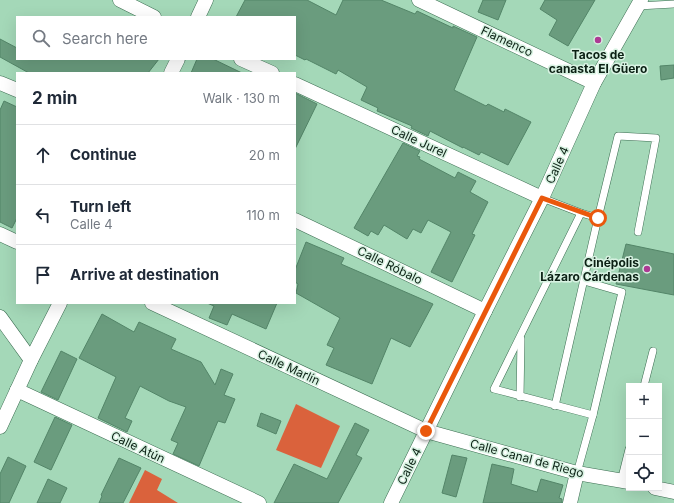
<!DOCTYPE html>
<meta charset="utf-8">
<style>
:root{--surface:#fff;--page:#f2f2f3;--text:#1f2937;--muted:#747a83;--line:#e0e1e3}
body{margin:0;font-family:Inter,sans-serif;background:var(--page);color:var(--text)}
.controls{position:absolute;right:12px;bottom:12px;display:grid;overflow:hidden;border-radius:0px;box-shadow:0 4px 16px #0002}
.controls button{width:36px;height:36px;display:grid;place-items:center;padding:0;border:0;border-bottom:1px solid var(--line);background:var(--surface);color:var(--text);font:20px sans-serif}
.stop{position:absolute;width:12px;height:12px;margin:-9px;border:3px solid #ea580c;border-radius:50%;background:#fff}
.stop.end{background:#ea580c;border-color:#fff;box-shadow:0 1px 4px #0008}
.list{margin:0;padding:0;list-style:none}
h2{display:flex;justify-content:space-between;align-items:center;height:52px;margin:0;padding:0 16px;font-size:17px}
h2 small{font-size:13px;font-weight:400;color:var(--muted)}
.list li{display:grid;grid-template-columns:26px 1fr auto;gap:12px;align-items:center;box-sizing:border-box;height:60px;padding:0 16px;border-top:1px solid var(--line)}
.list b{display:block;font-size:15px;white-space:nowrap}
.list p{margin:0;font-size:13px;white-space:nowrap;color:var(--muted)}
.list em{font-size:13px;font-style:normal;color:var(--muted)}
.icon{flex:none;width:22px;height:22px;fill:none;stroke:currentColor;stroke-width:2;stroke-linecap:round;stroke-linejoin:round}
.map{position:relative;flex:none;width:674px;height:503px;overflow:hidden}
.search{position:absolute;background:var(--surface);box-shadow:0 4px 16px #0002;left:16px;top:16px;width:280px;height:44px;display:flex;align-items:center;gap:10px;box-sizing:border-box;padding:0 14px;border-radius:0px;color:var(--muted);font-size:15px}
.panel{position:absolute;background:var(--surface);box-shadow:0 4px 16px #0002;left:16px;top:72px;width:280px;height:232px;border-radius:0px}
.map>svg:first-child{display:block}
</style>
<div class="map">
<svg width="674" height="503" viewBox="0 0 674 503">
<rect width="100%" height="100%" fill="#a4d8b8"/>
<g fill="#da623c">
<polygon points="296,404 340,426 321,468 276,450"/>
<polygon points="145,470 162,479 157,490 178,503 129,503"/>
</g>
<g fill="#6a9c7e" stroke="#538568">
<polygon points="245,0 307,0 336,15 343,0 381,0 415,14 417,11 453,28 453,26 477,37 454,90 486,106 488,104 504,112 505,109 531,122 508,165 481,152 479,155 463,147 463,148 430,131 428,136 411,128 412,126 377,111 378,108 361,100 367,87 338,70 336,74 306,59 305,60 295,55 295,17 236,17"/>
<polygon points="483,0 506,0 498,20 478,12"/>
<polygon points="545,0 595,0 568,46 549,35 557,20 540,9"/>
<polygon points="0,39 17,48 17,59 159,59 148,73 29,73 0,57"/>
<polygon points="197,59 213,59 242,73 191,73"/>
<polygon points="674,65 674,78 661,80 660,66"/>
<polygon points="295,93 317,104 295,149"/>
<polygon points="4,101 17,107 17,218 12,228 0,222 0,110"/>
<polygon points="403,143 420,151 417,156 420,157 419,159 455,178 458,172 476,181 470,192 488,202 472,234 475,235 452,282 431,272 451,232 428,220 421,233 413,229 407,239 384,225 378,235 371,231 368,236 354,228"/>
<polygon points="306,242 344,258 341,264 433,304 410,347 391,338 372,384 326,365 334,348 327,345 340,318 296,293 298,284 295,282 295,270"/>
<polygon points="626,244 674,254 674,295 616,284"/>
<polygon points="207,303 277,303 266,329 232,314 227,325 209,318 214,306"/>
<polygon points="102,314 134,332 139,322 176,339 171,349 201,362 215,385 221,369 233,374 224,395 235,399 225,423 218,421 199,466 173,454 178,443 171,440 186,407 169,401 140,386 125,418 132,421 127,432 98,418 116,377 79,358"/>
<polygon points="61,351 77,359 58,400 41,392"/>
<polygon points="261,413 281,421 276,434 257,426"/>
<polygon points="55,417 72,425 51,470 34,462"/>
<polygon points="355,423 369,430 356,455 362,458 338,503 274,503 294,464 327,479"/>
<polygon points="452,455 467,458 456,497 442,493"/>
<polygon points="8,457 26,466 9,503 0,503 0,474"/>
<polygon points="119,458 141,468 123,503 99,503 102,496 101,495"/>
<polygon points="492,464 514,469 511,484 537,492 541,479 563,485 559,498 562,499 562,503 483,503"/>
<polygon points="48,479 67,488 60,503 37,503"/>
</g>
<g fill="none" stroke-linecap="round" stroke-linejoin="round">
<g stroke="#3c6e52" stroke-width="8">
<g id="service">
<polyline points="638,6 674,4"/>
<polyline points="542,198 581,213"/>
<polyline points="644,386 653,351"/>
<polyline points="520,397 521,339"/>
<polyline points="555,406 598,218 618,136 656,138 638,232"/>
<polyline points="593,415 494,389 581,213 598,218"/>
<polyline points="577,473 593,415 622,292 584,281"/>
<polyline points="621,481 629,449"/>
</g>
</g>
<g stroke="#3c6e52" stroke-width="15">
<g id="minor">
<polyline points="120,0 154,17"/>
<polyline points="419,0 594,83"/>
<polyline points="198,17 206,0"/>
<polyline points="241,59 272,73"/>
<polyline points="171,73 178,59"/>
<polyline points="0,83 17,90"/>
<polyline points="295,84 542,198"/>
<polyline points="295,220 485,311"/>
<polyline points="0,234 17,242"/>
<polyline points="152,303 426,431 577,473 629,482"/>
<polyline points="0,317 31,360"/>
<polyline points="17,390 259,503"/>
<polyline points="0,427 31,360 60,303"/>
<polyline points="655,488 674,492"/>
<polyline points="391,503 485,311 542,198 594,83 641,0"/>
<polyline points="570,503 577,473"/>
</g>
</g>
<use href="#service" stroke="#fff" stroke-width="7"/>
<use href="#minor" stroke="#fff" stroke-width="14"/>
</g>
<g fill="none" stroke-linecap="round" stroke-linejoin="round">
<polyline stroke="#ea580c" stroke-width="5" points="426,431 542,198 598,218"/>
</g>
<g fill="#ad3a94" stroke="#d8f2e2" stroke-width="1.5">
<circle cx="598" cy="40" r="4"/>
<circle cx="647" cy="269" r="4"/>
</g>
<g text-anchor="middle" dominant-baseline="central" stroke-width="3" stroke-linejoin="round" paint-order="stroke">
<g font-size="12" fill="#0b2014" stroke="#d8f2e2">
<text transform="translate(507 41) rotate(25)">Flamenco</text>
<text transform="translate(419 141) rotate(25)">Calle Jurel</text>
<text transform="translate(557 165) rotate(-66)">Calle 4</text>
<text transform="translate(390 265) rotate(26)">Calle Róbalo</text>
<text transform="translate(289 367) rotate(25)">Calle Marlín</text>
<text transform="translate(138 447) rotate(25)">Calle Atún</text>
<text transform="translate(527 458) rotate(15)">Calle Canal de Riego</text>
<text transform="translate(409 466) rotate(-64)">Calle 4</text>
</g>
<g font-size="12" font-weight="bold" fill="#0b2014" stroke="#d8f2e2">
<text x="598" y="54">Tacos de<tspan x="598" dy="14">canasta El Güero</tspan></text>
<text x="639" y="262" text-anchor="end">Cinépolis<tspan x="639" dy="14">Lázaro Cárdenas</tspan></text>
</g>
</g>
</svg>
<div class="controls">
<button>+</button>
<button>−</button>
<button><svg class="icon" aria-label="locate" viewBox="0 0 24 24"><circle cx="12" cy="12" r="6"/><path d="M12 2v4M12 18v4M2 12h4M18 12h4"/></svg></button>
</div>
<div class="stop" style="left:598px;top:218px"></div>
<div class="stop end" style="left:426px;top:431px"></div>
<div class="search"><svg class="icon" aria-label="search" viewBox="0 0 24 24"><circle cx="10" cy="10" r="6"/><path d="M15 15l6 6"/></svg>Search here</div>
<section class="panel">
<h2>2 min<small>Walk · 130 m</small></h2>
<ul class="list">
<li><svg class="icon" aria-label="ahead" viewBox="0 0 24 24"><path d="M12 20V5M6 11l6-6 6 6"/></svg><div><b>Continue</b></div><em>20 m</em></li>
<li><svg class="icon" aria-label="left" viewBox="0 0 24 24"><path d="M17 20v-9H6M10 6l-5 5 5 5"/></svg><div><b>Turn left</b><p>Calle 4</p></div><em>110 m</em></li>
<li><svg class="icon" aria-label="arrive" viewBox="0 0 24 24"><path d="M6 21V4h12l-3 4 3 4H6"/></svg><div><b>Arrive at destination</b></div></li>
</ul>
</section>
</div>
